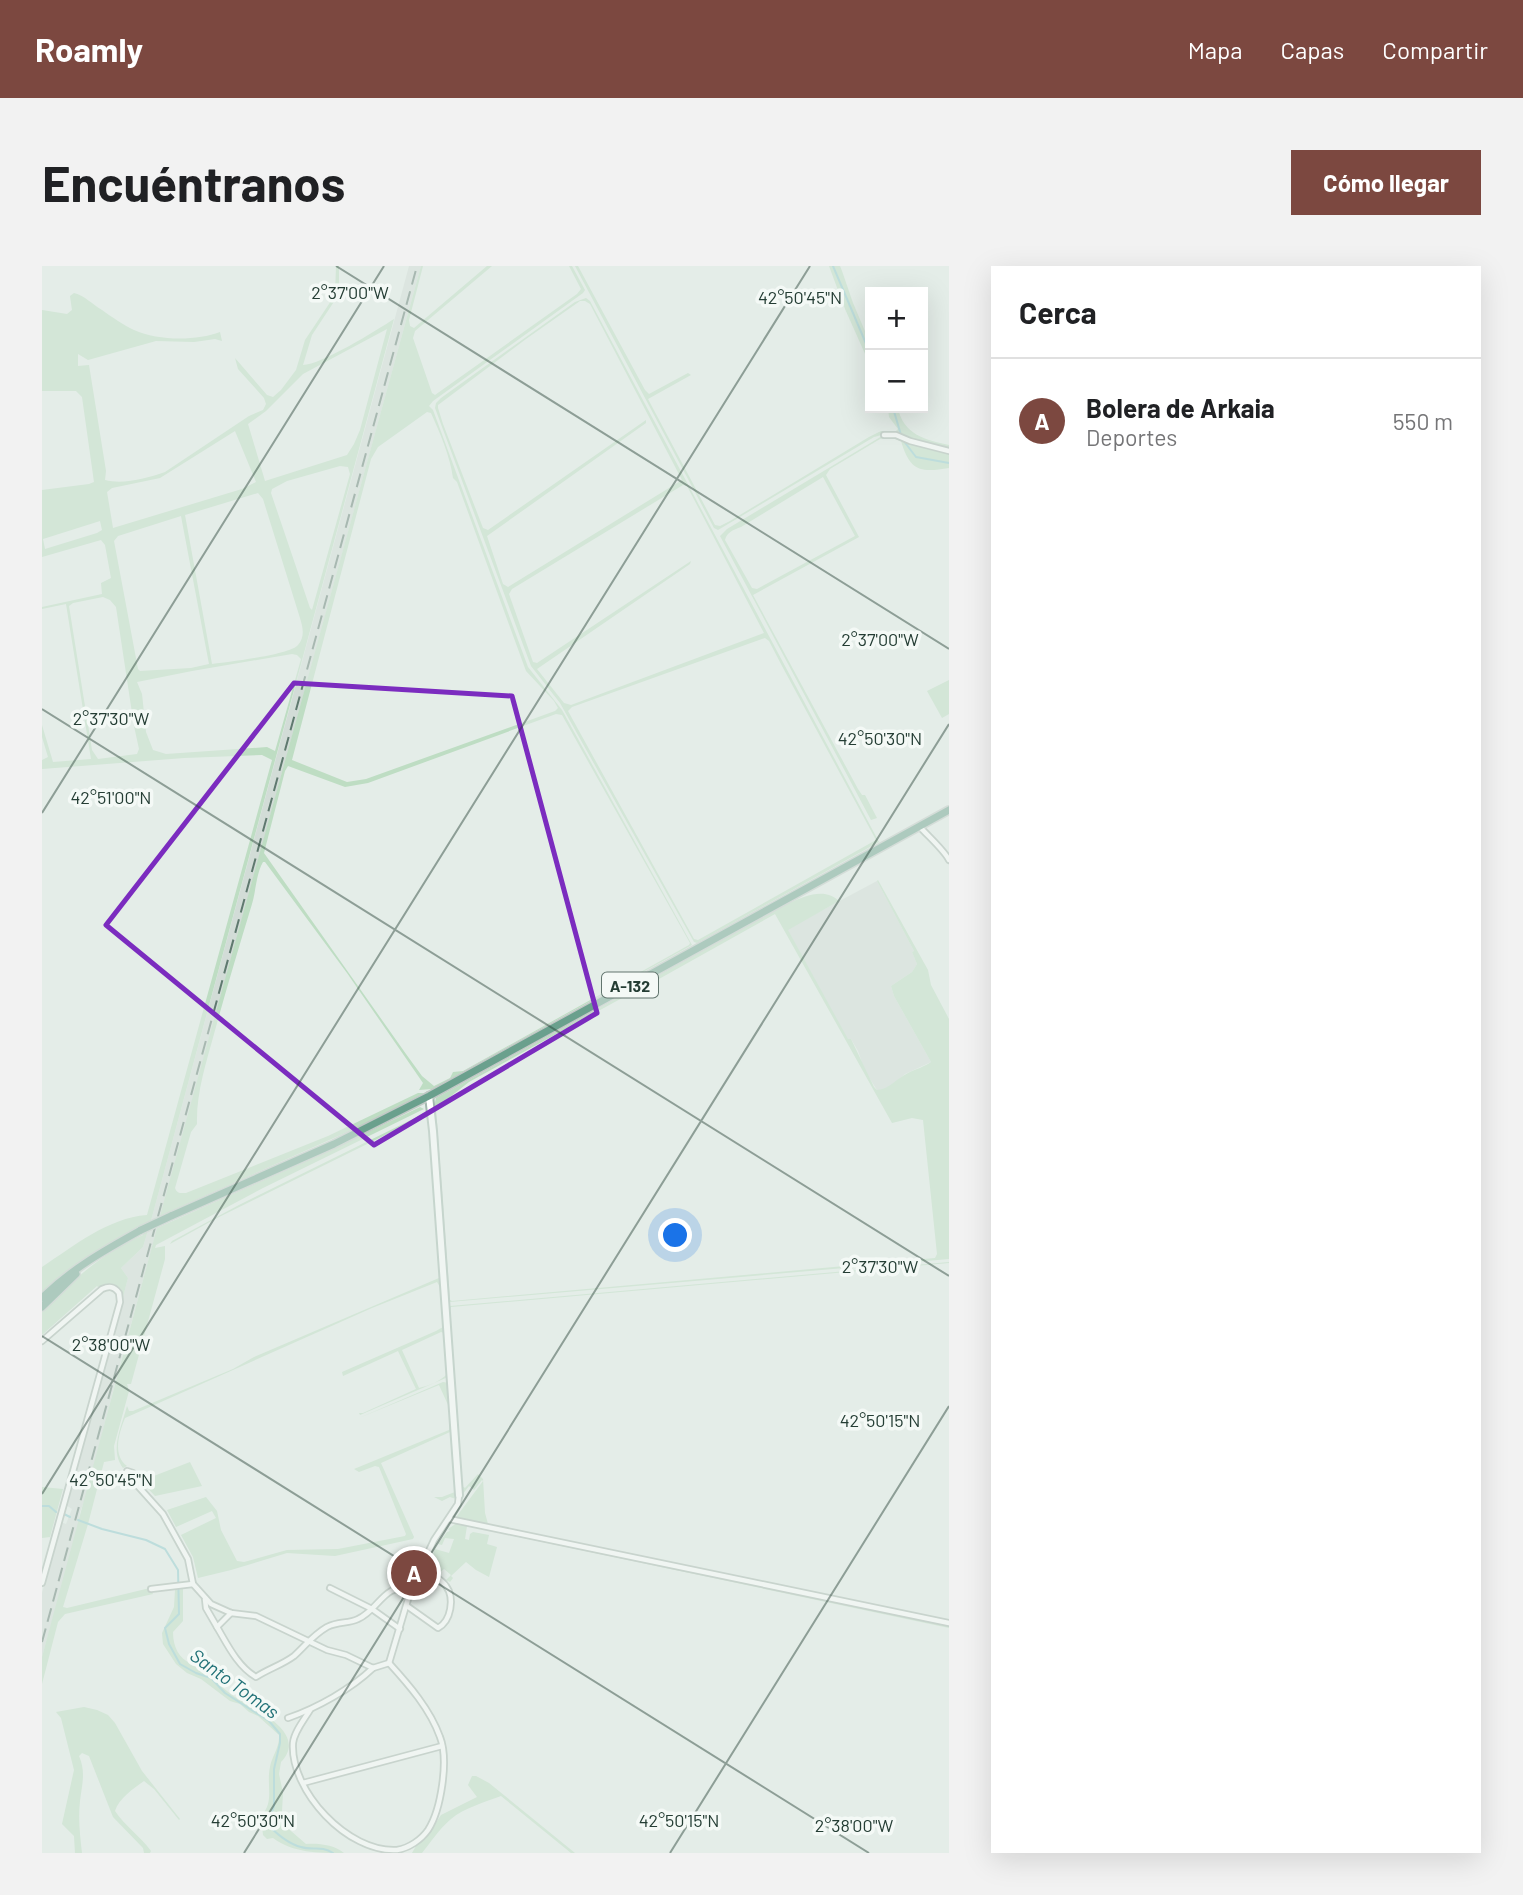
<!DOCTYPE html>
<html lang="es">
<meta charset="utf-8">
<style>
:root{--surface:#fff;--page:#f2f2f2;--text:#202124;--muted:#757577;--line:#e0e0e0;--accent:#7c4840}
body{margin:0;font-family:Barlow,sans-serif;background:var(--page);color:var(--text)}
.controls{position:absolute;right:21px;top:21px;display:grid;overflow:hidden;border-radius:0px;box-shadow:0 7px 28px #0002}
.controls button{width:63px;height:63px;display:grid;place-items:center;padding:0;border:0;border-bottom:2px solid var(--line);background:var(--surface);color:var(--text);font:35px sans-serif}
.you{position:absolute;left:634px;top:970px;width:24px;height:24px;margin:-18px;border:5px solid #fff;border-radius:50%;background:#1a73e8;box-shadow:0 0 0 10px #1a73e833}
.badge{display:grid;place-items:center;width:46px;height:46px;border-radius:50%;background:var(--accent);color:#fff;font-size:23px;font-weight:700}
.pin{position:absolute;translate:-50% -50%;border:4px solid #fff;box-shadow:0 2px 7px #0006}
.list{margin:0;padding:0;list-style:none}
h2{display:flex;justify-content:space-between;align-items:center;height:91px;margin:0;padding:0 28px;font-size:30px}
h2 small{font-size:23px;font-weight:400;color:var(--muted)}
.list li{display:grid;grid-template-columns:46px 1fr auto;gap:21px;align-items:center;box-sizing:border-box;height:126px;padding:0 28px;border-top:2px solid var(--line)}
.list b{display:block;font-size:26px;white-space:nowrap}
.list p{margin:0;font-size:23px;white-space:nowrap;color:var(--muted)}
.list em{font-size:23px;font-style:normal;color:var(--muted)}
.map{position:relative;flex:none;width:907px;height:1587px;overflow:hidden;border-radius:0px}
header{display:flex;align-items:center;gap:42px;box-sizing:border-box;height:98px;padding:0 35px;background:var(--accent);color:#fff}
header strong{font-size:33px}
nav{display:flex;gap:38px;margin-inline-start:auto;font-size:24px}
.intro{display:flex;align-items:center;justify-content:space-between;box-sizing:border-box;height:168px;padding:0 42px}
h1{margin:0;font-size:49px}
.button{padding:18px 32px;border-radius:0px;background:var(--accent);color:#fff;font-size:24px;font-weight:700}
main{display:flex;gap:42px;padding:0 42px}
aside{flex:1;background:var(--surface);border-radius:0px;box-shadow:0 7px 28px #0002}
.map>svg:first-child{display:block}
</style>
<header>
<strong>Roamly</strong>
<nav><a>Mapa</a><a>Capas</a><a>Compartir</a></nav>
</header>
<div class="intro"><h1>Encuéntranos</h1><a class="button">Cómo llegar</a></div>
<main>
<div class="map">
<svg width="907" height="1587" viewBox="0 0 907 1587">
<rect width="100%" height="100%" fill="#e4ede8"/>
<g fill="#d2dcd7">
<polygon points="367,0 379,0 77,1102 44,1231 38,1246 36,1263 0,1391 0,1327 19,1256 24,1258 30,1243 24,1239 86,1012 79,1002 101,981 110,951"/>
<polygon points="835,615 872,685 870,686 875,698 870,706 849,720 852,730 889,796 863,808 849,820 840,824 835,824 823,805 816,785 809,773 806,774 745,663"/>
</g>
<g fill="#beddc3" fill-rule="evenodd">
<path d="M294,0H297V28L270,69L261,99C279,99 335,64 352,53L110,951L101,981L79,1002L86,1012L81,1031C77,1019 68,1015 57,1022L55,1020L0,1069V1045C29,1015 62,986 101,969L102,958C65,977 31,1000 0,1028V1001C32,980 66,952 105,949L230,494L220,489L142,492L0,503V494L6,491L0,471V459L11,496L49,493L24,338L0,343V341L60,328L59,317L69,312L63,279L59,274L0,291V224L47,218L52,216L40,131L34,125H0V44L25,48L30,44L28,30L32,27C43,30 50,38 60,44C70,51 81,59 92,64C116,75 155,75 178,66L180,75L173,73L152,76L114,75L46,94L36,88V100L47,99L64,205L63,214C81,219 106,212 123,206L207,150L221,144L224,138L222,132L196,103L193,92L225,129L231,131L239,124L254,104L263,74L293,29ZM345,63L318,164L312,178L305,189L223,215L206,158L224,145L261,108ZM193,165L214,216L200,223L71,262L65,226L70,222L118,212ZM298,200L306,201L308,208L270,344L268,342L229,227L230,223L245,215ZM216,227L221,233L258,352C261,362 263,371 256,379C248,389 185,396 170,398L143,249ZM139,250L167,398L149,402L98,405L96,403L72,275L76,270ZM58,255L60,264L55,267L3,283L1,273ZM61,331L68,334L74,341L92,460L97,483L95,488L56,493L50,484L27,340L31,337ZM250,388L255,389L259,393L233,485L225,481L124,488L111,484L104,466L100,428L95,416L150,405Z"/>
<path d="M379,0H381L367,54L368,60L372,62L445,0H450L373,65L371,72L390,127L393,129L535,28L539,23L527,0H530L543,24L541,27L391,135L387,140L391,144L486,401L520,444L650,679L390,823L377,824L381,817L305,707L223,596H221C214,608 214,625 210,638C197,681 184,724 172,768C164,797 154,828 155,858L149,866L133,922C135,928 139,927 144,927L286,870L376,827H382L332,854L118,950ZM385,146L389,147C398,167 408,190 411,212L415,216L484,405L512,435L516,442L513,445L324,513L305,516L250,494L329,193L336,181ZM514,448L520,449L648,677L647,679L421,805L411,806L408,812L392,820L380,810L364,788L222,587L243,505L246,500L303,521L326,517Z"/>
<path d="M533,0H536L603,124L607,128L646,107L649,109L606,133L673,259L678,260L688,255L827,171L839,165H854L856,163L847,151L846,142H856C861,168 883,174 907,179V184C898,182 889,180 880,177C860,170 853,164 832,171L676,264L672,262Z"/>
<polygon points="787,0 798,0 800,5 811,37 828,77 828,99 803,43"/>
<path d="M544,32L548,35L837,576L655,677L652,676L518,437L489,400L393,142L394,137L399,132L533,36ZM538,35H543L548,38L640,214L466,321L461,318L445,270L604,157V154L446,264L441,262L401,158L396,142V139L484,73ZM641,219L645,220L722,367L529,439L522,437L495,403L648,298L649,295L495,397L491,396L467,328L470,323ZM723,372L727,375L740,400L834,574L656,674L652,673L526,445L530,441Z"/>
<path d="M840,170H850L907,187V202C878,207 868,205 859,175L847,171L838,173L788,203L784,209L817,271L711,329L816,523L820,529H823L835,552L829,554L678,270L685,263ZM781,211L813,270L715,323L710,322L683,274C685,266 691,264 699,261Z"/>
<polygon points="907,414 907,448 900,452 885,425"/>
<path d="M836,614L886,704L889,719L907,753V993L407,1036L392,840L394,832L590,724L591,726L427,816L394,842L408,1034L410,1035L893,992L895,988L881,854L870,852L850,857L733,648L608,718V714L747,637C763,630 783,621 797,635L746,664L806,773H809L832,821L835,824C848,823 855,812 866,807C874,803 882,801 889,796L852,730L849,720L870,706L875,698L870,686L872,685L835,615Z"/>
<polygon points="378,841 382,843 221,922 114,979 113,982 123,980 123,993 89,1118 85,1118 87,1125 72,1180 73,1194 62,1196 46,1258 21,1341 25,1342 108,1322 111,1328 23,1348 16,1356 0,1418 0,1391 115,962 276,890"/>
<path d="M381,848L387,849L406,1111L318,1149L317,1147H321L374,1123L356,1085L301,1110L300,1106L394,1065L401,1061L398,1021L395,1016L330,1042L83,1152C77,1167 70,1189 85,1200L81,1202C67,1184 80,1160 85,1140L87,1145H91L191,1103L212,1091L397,1012L388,864L386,854L383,851H380L175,952L128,978L130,975L197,939ZM399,1066L402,1067L405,1108C399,1115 386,1120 377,1122L360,1084Z"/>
<polygon points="907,996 907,997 409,1041 408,1045 420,1220 423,1222 436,1208 441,1213 443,1247 446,1258 907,1354 907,1356 416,1253 415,1250 441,1215 440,1214 432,1224 427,1220 420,1229 406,1042 408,1040"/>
<polygon points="401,1116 407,1117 414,1233 408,1231 400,1235 392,1231 400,1231 413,1226 408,1166 339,1197 372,1271 371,1273 293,1290 245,1287 189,1304 156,1312 151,1291 139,1269 174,1252 170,1245 134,1261 125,1244 164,1231 175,1245 179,1264 195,1295 202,1296 245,1284 296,1283 363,1270 364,1268 337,1201 333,1200 317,1206 312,1203 407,1164 407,1141 397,1119 317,1152"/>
<polygon points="148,1196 160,1220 113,1230 99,1215"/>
<polygon points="0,1221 21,1223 8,1271 0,1272"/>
<polygon points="415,1257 907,1359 907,1362 425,1260 423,1273 427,1274 428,1268 431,1266 447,1269 445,1278 455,1281 447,1311 434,1304 424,1296 409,1310 411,1312 408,1316 404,1314 409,1309 402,1303 397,1307 386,1299 393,1283 407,1287 412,1273 403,1272 400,1279 396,1278 405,1266 408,1265 406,1263"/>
<path d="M141,1323V1355L131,1366C131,1400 159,1400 181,1414L180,1421C186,1426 191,1430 198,1434C216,1445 266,1468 239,1496L237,1508L241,1527L240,1545L242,1559L264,1578C276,1577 293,1579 302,1587C275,1587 252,1587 231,1572L225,1573L221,1569L219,1550C233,1536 224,1519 228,1501C230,1490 238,1481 237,1469L216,1450L207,1446L198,1438L188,1435L159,1413L145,1407L134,1398L121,1378L120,1367L132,1341L133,1324Z"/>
<path d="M42,1441L55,1444L66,1449L73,1457L100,1505L138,1553L137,1554L112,1523L102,1515C91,1523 77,1532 73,1545C83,1560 98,1570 109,1585L108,1587H102L101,1582L71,1551L47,1490L40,1487L37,1490C44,1506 40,1518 38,1535C36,1552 38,1570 40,1587H33L32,1570L20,1558L32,1504L19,1452L14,1446Z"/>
<path d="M430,1510H434L447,1517L533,1587H529L459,1530C443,1536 422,1542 409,1553C397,1563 389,1576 380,1587H370L374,1580L384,1572L399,1549L435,1531L426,1519Z"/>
</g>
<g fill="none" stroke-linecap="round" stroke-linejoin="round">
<g stroke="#8ecbcf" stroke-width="2">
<polyline points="791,0 828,87"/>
<polyline points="851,142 859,169"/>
<polyline points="861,174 874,191 907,197"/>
<polyline points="0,1240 7,1240 14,1246"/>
<polyline points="22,1248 28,1251"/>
<path d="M36,1254L60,1263L104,1274L123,1283L136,1304L137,1348L123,1362L127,1378L138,1398L154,1407L169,1412L183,1427L227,1455L238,1468V1477L232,1503V1540L226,1559C235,1568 246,1578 259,1581C271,1585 279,1579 291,1587"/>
</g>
<g stroke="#a7b5ae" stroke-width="8">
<g id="street">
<polyline points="842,169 854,169 868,175 907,185"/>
<path d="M878,561C886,570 902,584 907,594"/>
<path d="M0,1075L60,1023C67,1020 72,1020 77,1027L78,1036L0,1317"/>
<polyline points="99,1222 91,1207 85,1205 86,1209 121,1248 146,1293 151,1318 169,1338 189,1347 214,1350 285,1384 304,1389 331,1402 347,1397"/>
<polyline points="407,1253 907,1357"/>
<polyline points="288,1322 330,1343 358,1363"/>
<polyline points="109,1323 151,1318"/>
<polyline points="163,1333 164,1342 175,1361 189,1347"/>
<path d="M365,1340L396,1362C409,1355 413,1332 404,1320C399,1312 387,1308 379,1304"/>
<path d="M175,1361C185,1378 196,1401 214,1411C226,1403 240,1399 252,1390C263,1380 271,1369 285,1361C297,1355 306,1358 316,1353C337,1344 342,1316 369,1323"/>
<polyline points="347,1397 369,1323 392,1274 416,1238 417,1229"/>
<path d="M268,1444C262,1454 252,1466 251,1477C248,1525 306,1587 355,1584C367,1582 379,1574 386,1564C399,1544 407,1494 398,1471C388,1443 367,1419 347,1397"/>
<path d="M246,1452C275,1442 309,1423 331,1402"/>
<polyline points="261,1517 400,1480"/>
</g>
</g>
<g stroke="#a2b8ae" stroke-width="10">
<polyline id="secondary" points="387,830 391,865 417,1229"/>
</g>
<g stroke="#c2c9c6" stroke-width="10">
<g id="primary">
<polyline points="129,950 292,878 387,830 907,544"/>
<path d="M0,1032C29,1003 63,984 99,964"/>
<polyline points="0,1041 34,1008"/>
</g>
</g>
<use href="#street" stroke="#fff" stroke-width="4.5"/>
<use href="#secondary" stroke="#fff" stroke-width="6"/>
<use href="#primary" stroke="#6aa08d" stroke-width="7"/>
<polyline stroke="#5f796f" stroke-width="2" stroke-dasharray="14 7" stroke-linecap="butt" points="0,1376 375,0"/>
<g stroke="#c2c9c6" stroke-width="10" stroke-linecap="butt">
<polyline id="primary-bridge" points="99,964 129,950"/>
</g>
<use href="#primary-bridge" stroke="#6aa08d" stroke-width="7"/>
</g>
<path d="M0 0H907V1587H0ZM252,417L470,430L555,747L332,879L64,659Z" fill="#e4ede8" fill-opacity=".55" fill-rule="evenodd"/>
<path fill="none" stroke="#7b2cbf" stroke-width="5" stroke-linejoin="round" d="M252,417L470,430L555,747L332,879L64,659Z"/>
<path fill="none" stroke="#243d34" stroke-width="2" stroke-opacity="0.45" d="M294,0L907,383M0,443L907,1010M0,547L342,0M0,1070L827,1587M0,1228L768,0M202,1587L907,458M628,1587L907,1140"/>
<g text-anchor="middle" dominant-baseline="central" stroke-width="7" stroke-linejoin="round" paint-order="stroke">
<rect fill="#f4f9f6" stroke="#62756e" stroke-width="2" x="560" y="706.5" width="56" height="25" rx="5"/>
<g font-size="16" font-weight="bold" fill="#243d34">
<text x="588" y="719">A-132</text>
</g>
<g font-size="19" font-style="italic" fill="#207177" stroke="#f4f9f6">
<text transform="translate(193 1417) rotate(36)">Santo Tomas</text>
</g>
</g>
<g font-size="18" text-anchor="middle" fill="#243d34" stroke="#f4f9f6" stroke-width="7" stroke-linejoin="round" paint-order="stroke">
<text x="308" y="33">2°37'00"W</text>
<text x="758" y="38">42°50'45"N</text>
<text x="838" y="380">2°37'00"W</text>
<text x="69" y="459">2°37'30"W</text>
<text x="838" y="479">42°50'30"N</text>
<text x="69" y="538">42°51'00"N</text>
<text x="838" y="1007">2°37'30"W</text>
<text x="69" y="1085">2°38'00"W</text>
<text x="838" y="1161">42°50'15"N</text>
<text x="69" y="1220">42°50'45"N</text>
<text x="211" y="1561">42°50'30"N</text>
<text x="637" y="1561">42°50'15"N</text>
<text x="812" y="1566">2°38'00"W</text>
</g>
</svg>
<div class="controls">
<button>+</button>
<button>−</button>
</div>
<div class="you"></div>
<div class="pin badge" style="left:372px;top:1307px">A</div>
</div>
<aside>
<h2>Cerca<small></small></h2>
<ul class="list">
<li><span class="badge">A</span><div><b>Bolera de Arkaia</b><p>Deportes</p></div><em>550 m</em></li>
</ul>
</aside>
</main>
